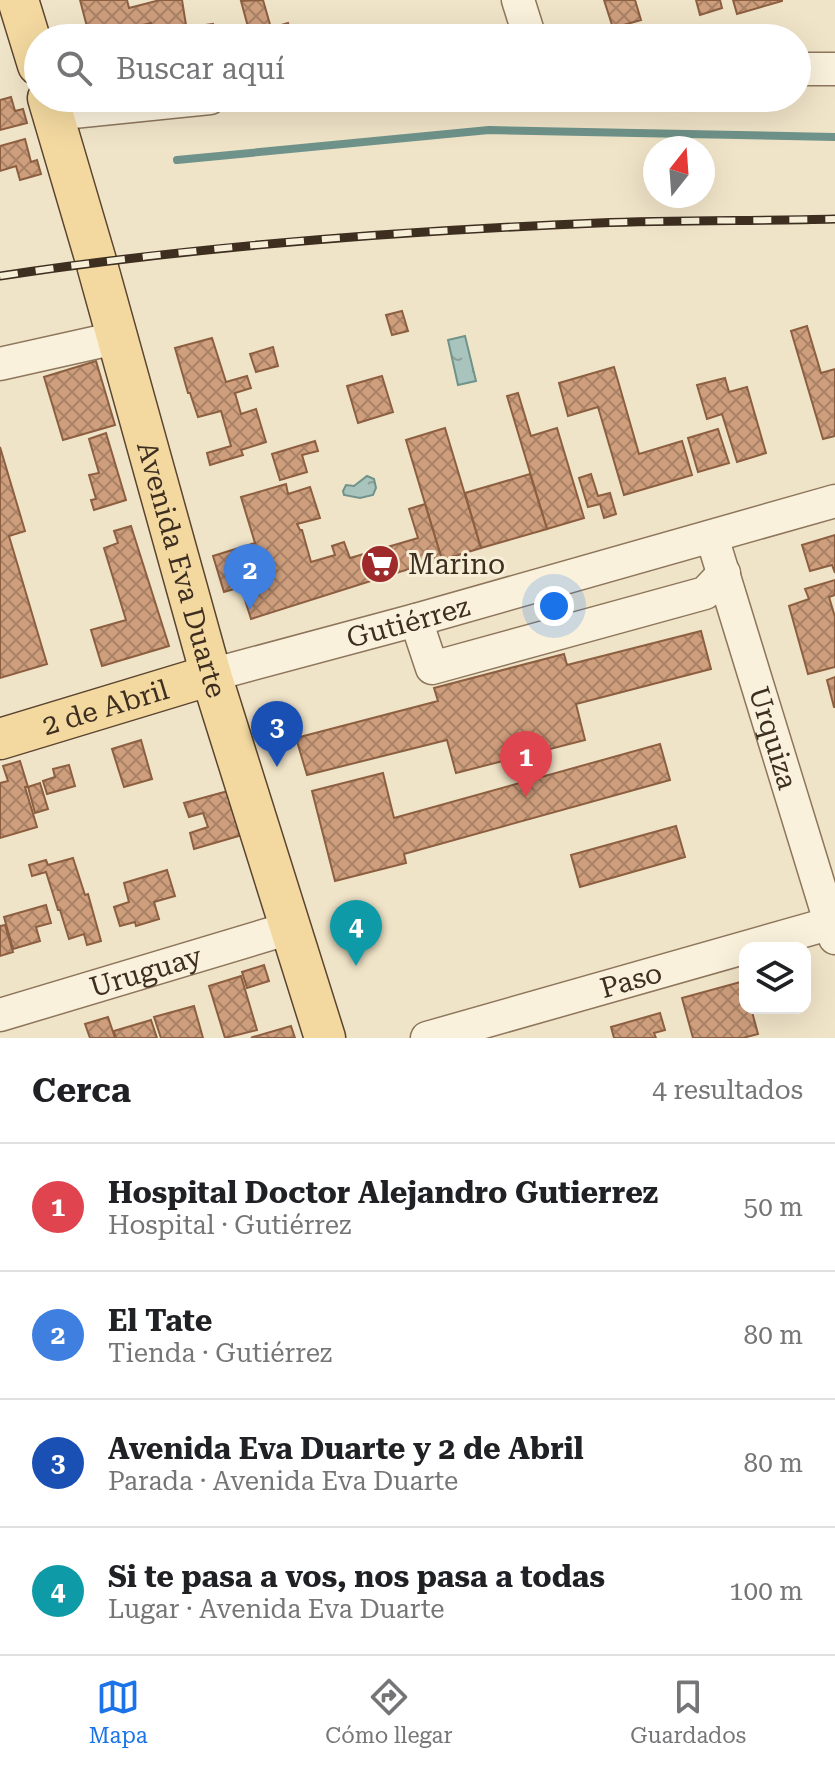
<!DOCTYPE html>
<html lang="es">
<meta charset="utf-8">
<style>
:root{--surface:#fff;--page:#f6f6f6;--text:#202124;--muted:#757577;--line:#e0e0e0;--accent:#1a73e8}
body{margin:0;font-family:"Roboto Serif",serif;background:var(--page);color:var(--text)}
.controls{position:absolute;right:24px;bottom:24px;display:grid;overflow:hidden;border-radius:16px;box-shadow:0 8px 32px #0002}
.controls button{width:72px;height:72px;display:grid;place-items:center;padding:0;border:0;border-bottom:2px solid var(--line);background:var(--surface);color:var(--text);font:40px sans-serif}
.compass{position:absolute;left:643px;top:136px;width:72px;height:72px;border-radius:50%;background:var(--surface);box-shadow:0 8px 32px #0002;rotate:17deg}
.you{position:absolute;left:554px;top:606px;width:28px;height:28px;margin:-20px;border:6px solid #fff;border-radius:50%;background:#1a73e8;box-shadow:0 0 0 12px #1a73e833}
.badge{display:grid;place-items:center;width:52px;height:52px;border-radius:50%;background:var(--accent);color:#fff;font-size:26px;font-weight:700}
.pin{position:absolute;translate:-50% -66px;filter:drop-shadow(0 2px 4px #0008)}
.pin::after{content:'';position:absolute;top:42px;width:28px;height:24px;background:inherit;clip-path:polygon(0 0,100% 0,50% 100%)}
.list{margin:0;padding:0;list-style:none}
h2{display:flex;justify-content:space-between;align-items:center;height:104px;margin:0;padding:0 32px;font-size:34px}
h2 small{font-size:26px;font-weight:400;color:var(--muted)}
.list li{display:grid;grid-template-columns:52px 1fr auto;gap:24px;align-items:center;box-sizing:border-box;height:128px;padding:0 32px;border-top:2px solid var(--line)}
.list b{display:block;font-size:30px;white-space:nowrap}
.list p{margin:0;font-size:26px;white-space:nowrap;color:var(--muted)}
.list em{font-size:26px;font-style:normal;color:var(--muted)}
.icon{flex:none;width:44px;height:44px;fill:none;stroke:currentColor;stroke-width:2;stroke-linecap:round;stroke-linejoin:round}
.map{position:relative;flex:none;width:835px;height:1038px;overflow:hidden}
.search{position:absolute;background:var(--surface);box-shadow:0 8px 32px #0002;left:24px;right:24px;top:24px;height:88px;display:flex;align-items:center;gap:20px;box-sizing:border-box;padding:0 28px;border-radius:44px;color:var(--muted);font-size:30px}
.sheet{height:616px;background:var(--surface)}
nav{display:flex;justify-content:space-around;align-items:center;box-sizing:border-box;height:112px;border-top:2px solid var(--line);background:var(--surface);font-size:22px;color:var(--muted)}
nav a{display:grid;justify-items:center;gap:4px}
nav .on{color:var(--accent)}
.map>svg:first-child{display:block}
</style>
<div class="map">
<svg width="835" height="1038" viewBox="0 0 835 1038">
<defs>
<pattern id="water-ripples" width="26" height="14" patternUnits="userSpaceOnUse" patternTransform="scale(2)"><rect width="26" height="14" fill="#a9c4bc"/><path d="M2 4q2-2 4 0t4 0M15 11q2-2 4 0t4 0" fill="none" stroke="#8ba098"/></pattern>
<pattern id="building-cross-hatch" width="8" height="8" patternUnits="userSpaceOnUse" patternTransform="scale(2)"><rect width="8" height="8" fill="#cf9f7d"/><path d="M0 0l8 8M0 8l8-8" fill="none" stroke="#a98266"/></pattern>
</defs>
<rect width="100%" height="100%" fill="#f0e4c8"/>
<g fill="url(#water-ripples)" stroke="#6f938a" stroke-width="2">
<polygon points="465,336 476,381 458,385 448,340"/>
<polygon points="367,476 374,479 376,488 373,495 360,498 344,495 343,491 346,485 354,486"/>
</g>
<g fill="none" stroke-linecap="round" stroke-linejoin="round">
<polyline stroke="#6f938a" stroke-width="8" points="177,160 489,130 835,137"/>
</g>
<g fill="url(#building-cross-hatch)" stroke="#8d5f41" stroke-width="2">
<polygon points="80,0 127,0 129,8 160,0 182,0 186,25 152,30 151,23 90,38"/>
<polygon points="263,0 271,28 288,23 291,35 282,38 251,38 241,1"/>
<polygon points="604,0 635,0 641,20 613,28"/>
<polygon points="696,0 720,0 722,8 700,15"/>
<polygon points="733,0 782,0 782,1 737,14"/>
<polygon points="213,24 215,38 192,38 191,27"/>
<polygon points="178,32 179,38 157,38 156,35"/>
<polygon points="11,97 15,111 23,109 27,123 0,130 0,100"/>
<polygon points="25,139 31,162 37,160 41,174 20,180 16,166 0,171 0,146"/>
<polygon points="402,311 408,331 392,335 386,315"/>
<polygon points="807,326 821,373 835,369 835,436 823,439 791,331"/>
<polygon points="212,338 226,382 247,376 251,388 235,393 241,414 256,409 266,442 241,450 243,455 210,465 207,453 231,446 221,411 198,417 190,393 188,393 175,348"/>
<polygon points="273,347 278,366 256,372 250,354"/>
<polygon points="96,361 115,425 63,440 44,377"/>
<polygon points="614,367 639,454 682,441 692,475 624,495 598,407 568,416 559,383"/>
<polygon points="382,376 393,412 358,423 347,386"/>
<polygon points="725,378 729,392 747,387 766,453 737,462 722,414 707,419 697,385"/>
<polygon points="518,393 531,436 557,428 584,518 547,529 507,396"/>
<polygon points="445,428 481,548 442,560 406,440"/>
<polygon points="718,429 729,463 698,472 688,438"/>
<polygon points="106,433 126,500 94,510 91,500 96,499 89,475 99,473 89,439"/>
<polygon points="315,441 318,451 302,455 307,472 280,480 272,454"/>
<polygon points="0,447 25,531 9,536 47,664 0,678"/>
<polygon points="530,474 547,529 481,548 465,493"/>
<polygon points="591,474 598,496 610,493 616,514 604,518 600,504 588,507 579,478"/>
<polygon points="286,484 288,494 310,487 320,518 297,524 300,530 302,530 311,562 335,555 332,546 344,542 350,558 391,546 399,572 251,619 241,587 224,592 213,556 255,543 241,497"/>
<polygon points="425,504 442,560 399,572 391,546 418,538 409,509"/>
<polygon points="131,526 169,646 102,666 91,630 126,620 104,548 118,543 114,531"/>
<polygon points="835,535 835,573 832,565 810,571 802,545"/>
<polygon points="835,580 835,595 829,597 835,617 835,667 808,674 789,606 809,599 805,589"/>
<polygon points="701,631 711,669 576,704 585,740 456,773 447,740 307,775 296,738 438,701 434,688 564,654 567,665"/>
<polygon points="835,677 835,707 834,707 827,680"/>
<polygon points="141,740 152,779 124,787 112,749"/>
<polygon points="660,744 670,780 404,854 406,863 335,881 312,791 383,773 394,818"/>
<polygon points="20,761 28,787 25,787 37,827 0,838 0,783 8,781 3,766"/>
<polygon points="69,765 75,786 47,794 43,781 55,777 53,769"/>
<polygon points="40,783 48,809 35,813 28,787"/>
<polygon points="228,791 242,835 194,849 190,833 208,827 203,813 189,817 184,803"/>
<polygon points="676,826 685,857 580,887 571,855"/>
<polygon points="73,858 85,895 88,894 101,941 87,945 84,934 69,939 60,910 58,910 46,872 32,876 29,865 46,860 48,865"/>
<polygon points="167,870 175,896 154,902 159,919 136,926 135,922 120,926 114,907 129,902 124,883"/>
<polygon points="46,905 51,923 36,927 40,941 13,949 4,917"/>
<polygon points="5,925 13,952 0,956 0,926"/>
<polygon points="264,965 269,981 247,988 242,972"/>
<polygon points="241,976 257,1030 225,1038 209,986"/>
<polygon points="744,981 745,1008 751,1008 758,1034 743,1038 693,1038 682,998"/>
<polygon points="194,1006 203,1038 161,1038 154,1017"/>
<polygon points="660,1013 665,1030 654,1033 656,1038 614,1038 611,1027"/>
<polygon points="108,1017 115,1038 90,1038 85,1024"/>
<polygon points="151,1020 157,1038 116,1038 114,1031"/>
<polygon points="291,1026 295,1038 251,1038 253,1037"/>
</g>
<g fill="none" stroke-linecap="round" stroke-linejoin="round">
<g stroke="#8d765c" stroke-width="35">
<g id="minor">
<polyline points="518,0 530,38"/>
<polyline points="797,69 835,69"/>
<polyline points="53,114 210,98"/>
<polyline points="0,364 116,338"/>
<path id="s1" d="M712,537L835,938"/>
<polyline points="416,620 432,668 705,593 724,573"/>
<path id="s2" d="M211,675L416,620L835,501"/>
<path id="s3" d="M0,1015L290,928"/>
<path id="s4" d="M427,1038L835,922"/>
</g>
</g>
<g stroke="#5b4430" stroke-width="43">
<g id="major">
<polyline points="18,0 38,65"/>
<path id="s5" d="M48,98L96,261L211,675L325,1038"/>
<path id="s6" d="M0,739L211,675"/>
</g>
</g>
<use href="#minor" stroke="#faf1dc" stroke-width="32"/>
<use href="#major" stroke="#f3d9a0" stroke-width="40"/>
<g stroke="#3d2e20" stroke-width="9">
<path id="rail" d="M0,276C198,246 398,231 598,223C677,220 756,221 835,219"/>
</g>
<use href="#rail" stroke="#f7eed8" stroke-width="6" stroke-dasharray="18" stroke-linecap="butt"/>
</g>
<defs>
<g id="supermarket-disc" transform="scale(2)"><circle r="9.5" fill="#9e2a2b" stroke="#f7eed8"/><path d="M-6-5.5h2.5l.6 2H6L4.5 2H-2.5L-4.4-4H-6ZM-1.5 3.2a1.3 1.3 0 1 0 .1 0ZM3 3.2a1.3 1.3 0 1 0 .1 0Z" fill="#fff"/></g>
</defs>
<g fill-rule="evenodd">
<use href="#supermarket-disc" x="380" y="564"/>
</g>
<g text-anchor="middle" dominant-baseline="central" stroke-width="6" stroke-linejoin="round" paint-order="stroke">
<g font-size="28" fill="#3d2e20" stroke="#f7eed8" text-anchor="start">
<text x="408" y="564">Marino</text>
</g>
<g font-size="28" fill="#3d2e20" stroke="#f7eed8">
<text stroke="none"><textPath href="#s5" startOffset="490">Avenida Eva Duarte</textPath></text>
<text stroke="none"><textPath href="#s2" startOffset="204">Gutiérrez</textPath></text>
<text stroke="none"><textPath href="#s6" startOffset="110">2 de Abril</textPath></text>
<text stroke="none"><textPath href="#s1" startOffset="210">Urquiza</textPath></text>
<text stroke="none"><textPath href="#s3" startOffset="152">Uruguay</textPath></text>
<text stroke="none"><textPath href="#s4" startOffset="212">Paso</textPath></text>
</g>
</g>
</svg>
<div class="controls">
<button><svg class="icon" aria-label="layers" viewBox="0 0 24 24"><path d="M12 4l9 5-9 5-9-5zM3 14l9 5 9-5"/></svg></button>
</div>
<svg class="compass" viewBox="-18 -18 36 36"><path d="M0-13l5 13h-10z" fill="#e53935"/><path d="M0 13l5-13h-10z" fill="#757577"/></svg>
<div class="you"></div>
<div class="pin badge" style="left:526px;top:797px;background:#e0444e">1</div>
<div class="pin badge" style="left:250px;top:610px;background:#3f7fe0">2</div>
<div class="pin badge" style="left:277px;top:767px;background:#1a4fb4">3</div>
<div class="pin badge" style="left:356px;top:966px;background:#0f9aa8">4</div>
<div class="search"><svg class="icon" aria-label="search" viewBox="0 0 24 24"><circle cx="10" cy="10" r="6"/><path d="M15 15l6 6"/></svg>Buscar aquí</div>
</div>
<section class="sheet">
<h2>Cerca<small>4 resultados</small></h2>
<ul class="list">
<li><span class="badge" style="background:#e0444e">1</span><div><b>Hospital Doctor Alejandro Gutierrez</b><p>Hospital · Gutiérrez</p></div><em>50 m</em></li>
<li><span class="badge" style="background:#3f7fe0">2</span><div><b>El Tate</b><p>Tienda · Gutiérrez</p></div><em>80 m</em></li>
<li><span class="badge" style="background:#1a4fb4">3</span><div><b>Avenida Eva Duarte y 2 de Abril</b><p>Parada · Avenida Eva Duarte</p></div><em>80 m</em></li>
<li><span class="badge" style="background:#0f9aa8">4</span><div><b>Si te pasa a vos, nos pasa a todas</b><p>Lugar · Avenida Eva Duarte</p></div><em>100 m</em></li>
</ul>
</section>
<nav>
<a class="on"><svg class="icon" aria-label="map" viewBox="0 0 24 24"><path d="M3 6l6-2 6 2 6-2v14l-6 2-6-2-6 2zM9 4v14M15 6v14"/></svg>Mapa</a>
<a><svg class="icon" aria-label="directions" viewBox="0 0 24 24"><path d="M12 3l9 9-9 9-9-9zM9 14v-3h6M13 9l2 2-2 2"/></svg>Cómo llegar</a>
<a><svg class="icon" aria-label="saved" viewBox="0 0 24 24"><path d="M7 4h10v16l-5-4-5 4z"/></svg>Guardados</a>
</nav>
